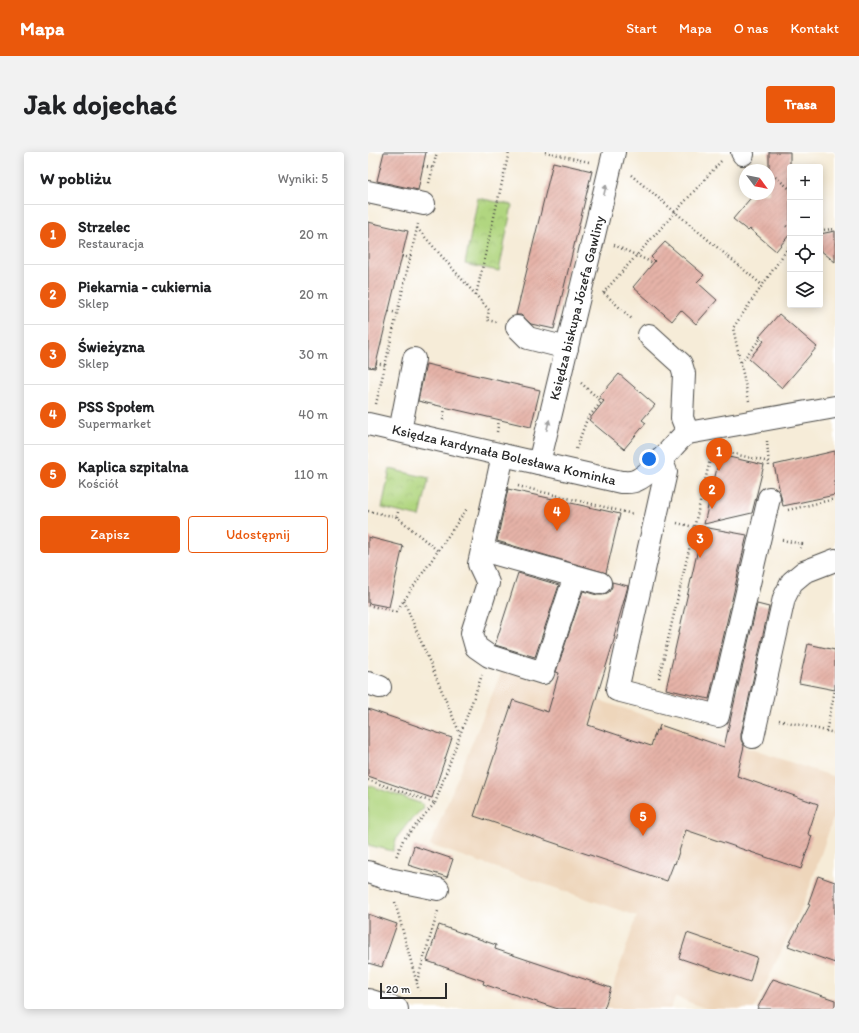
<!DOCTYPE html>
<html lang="pl">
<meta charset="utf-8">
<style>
:root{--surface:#fff;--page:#f2f2f2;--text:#202124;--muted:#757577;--line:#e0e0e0;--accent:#ea580c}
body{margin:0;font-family:Itim,sans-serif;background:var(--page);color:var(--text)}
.controls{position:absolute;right:12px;top:12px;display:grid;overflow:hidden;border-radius:4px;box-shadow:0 2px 10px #0003}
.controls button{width:36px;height:36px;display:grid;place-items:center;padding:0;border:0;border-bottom:1px solid var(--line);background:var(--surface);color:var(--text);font:20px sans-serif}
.compass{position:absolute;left:371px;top:12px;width:36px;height:36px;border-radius:50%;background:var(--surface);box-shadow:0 2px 10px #0003;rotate:122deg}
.scale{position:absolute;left:12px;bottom:10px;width:67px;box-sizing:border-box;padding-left:4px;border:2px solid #2b2b2b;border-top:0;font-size:11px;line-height:14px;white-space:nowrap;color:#2b2b2b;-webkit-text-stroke:3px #fff;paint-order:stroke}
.you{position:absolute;left:281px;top:307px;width:14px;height:14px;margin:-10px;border:3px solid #fff;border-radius:50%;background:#1a73e8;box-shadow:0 0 0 6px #1a73e833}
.badge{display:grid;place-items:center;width:26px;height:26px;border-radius:50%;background:var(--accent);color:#fff;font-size:13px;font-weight:700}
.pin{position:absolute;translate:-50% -33px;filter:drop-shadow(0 1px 2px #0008)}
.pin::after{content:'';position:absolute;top:21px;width:14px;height:12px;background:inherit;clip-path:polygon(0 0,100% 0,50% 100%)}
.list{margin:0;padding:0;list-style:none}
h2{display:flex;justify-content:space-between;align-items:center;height:52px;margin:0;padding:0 16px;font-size:17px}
h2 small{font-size:13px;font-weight:400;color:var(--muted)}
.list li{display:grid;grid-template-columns:26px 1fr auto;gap:12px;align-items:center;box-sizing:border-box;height:60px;padding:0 16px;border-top:1px solid var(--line)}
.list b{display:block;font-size:15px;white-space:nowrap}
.list p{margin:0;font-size:13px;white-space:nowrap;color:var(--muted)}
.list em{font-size:13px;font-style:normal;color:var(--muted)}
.actions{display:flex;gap:8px;padding:12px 16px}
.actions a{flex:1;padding:9px 0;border:1px solid var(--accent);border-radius:4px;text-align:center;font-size:14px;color:var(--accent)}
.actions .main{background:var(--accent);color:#fff}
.icon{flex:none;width:22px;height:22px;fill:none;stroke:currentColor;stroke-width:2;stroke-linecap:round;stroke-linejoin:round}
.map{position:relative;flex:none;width:467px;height:857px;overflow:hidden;border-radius:4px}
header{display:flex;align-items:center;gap:24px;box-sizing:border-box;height:56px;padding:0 20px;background:var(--accent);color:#fff}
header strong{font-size:19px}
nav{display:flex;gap:22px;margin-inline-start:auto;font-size:14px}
.intro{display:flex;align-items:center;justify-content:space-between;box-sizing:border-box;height:96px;padding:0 24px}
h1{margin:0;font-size:28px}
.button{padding:10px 18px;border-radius:4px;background:var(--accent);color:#fff;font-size:14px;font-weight:700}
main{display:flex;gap:24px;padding:0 24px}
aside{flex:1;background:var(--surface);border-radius:4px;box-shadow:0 2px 10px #0003}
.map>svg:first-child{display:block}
</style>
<header>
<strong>Mapa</strong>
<nav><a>Start</a><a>Mapa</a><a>O nas</a><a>Kontakt</a></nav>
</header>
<div class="intro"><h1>Jak dojechać</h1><a class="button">Trasa</a></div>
<main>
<aside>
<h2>W pobliżu<small>Wyniki: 5</small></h2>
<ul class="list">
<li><span class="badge">1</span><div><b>Strzelec</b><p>Restauracja</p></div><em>20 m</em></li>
<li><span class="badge">2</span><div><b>Piekarnia - cukiernia</b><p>Sklep</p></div><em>20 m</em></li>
<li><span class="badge">3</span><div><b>Świeżyzna</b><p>Sklep</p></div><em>30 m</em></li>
<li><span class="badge">4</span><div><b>PSS Społem</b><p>Supermarket</p></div><em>40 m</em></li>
<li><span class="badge">5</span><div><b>Kaplica szpitalna</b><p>Kościół</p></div><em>110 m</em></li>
</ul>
<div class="actions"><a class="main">Zapisz</a><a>Udostępnij</a></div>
</aside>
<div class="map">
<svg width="467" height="857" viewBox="0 0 467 857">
<defs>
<pattern id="park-crowns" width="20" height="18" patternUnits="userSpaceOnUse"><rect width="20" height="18" fill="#b1d680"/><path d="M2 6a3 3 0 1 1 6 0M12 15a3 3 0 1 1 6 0" fill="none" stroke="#98b86f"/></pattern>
<pattern id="building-hatch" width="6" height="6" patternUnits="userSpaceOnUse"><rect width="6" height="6" fill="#e5b2a7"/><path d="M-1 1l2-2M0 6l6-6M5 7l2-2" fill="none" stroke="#c59990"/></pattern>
</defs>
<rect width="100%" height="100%" fill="#fff"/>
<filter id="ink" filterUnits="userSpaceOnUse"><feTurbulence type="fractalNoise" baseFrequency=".025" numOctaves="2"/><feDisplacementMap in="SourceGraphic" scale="8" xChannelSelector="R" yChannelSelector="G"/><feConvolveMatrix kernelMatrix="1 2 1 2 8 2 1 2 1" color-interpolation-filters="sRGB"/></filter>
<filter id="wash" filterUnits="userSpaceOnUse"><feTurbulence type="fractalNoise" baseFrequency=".012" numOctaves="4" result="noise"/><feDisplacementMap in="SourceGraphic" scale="16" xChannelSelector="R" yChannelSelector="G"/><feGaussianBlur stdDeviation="0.9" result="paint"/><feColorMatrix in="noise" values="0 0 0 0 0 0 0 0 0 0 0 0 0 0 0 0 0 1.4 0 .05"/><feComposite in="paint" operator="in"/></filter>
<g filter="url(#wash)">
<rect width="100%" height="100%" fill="#f6ecd8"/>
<polygon fill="#eed6bb" points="135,516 359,591 370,593 467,625 467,661 441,737 435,753 386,857 339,857 308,845 302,857 237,857 269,764 62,693"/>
<polygon fill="#b1d680" stroke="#6e8056" points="0,633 54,652 55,656 40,671 29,685 25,699 0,693"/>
<g fill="url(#park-crowns)" stroke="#6e8056">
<polygon points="110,46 144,53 131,119 97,112"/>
<polygon points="22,317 61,326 52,365 14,356"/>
</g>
<g id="blocks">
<g fill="url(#building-hatch)">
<polygon points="16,0 58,0 50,38 9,29"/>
<polygon points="401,0 422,0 422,82 408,99 382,77 380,79 365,67 386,42 401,42"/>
<polygon points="185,10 224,19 186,177 163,172 153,163 148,163"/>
<polygon points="0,70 40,79 7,216 0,215"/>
<polygon points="467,79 467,110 452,98 452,82"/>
<polygon points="297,90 336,123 329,130 349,148 328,172 313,158 304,169 265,135 287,109 283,105"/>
<polygon points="411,162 449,195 414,236 381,207 396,189 391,185"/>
<polygon points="58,212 172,238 163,275 50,249"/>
<polygon points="251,222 287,253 274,268 278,271 256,297 221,268 236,249 231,245"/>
<polygon points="467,299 467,343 415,354 406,313"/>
<polygon points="352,303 396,313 384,361 336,372"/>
<polygon points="140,337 252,362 238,421 129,389"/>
<polygon points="335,375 379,383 341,547 298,537"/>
<polygon points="0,385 35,394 21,455 0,451"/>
<polygon points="150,421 191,433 167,505 127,493"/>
<polygon points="244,430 260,434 246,484 247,485 220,573 283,594 288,578 290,579 292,573 356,595 389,452 401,455 373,582 373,588 376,594 369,624 450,652 440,682 444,684 433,717 318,678 307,712 306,711 299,729 106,664 145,548 180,560 191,521 188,520 215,439 229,443 235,443 241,440 244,435"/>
<polygon points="440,492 467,498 467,538 431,531"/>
<polygon points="0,557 84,586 64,646 0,624"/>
<polygon points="46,694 85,707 79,725 40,713"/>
<polygon points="450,724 467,730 467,811 420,794 442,753 440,752"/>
<polygon points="0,762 29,772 14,815 0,811"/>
<polygon points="71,773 128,793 127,797 243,836 236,857 190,857 115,832 116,829 59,809"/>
<polygon points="319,781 389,805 382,830 311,806"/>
<polygon points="405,827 467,848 467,857 389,857"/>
</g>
</g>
</g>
<g filter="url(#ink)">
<use href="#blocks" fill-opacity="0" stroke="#494845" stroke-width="1"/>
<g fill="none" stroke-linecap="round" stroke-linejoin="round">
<g stroke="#494845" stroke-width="24">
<g id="minor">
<polyline points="374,0 375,2"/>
<polyline points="0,40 56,52"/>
<polyline points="149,175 160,186 199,196"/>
<polyline points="281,183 313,212 316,222 314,266 320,281"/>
<path d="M0,272L253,330C258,330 264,331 269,328C283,322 302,297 313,286L320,281L467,255"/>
<polyline points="32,279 46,207"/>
<polyline points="135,303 111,412 120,431 104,481 108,495 121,504 175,521 203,436"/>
<polyline points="293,307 298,320 249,538 350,564 401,346"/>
<polyline points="171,311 246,0"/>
<polyline points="114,398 232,431"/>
<polyline points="0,531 12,535"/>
<polyline points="385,585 416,446 424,430 436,420 467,408"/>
<polyline points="0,720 21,727 70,737"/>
<polyline points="0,848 29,857"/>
</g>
</g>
<g stroke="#494845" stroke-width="2.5" stroke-dasharray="1 3" stroke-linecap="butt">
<polyline points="177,0 221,10"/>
<polyline points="55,14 65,16"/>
<polyline points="401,20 422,37"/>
<polyline points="263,23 394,133"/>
<polyline points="61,31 69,0"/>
<polyline points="418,74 422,77"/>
<polyline points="49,76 121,158 119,168 128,170"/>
<polyline points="452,78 467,77"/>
<polyline points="246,93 285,111"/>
<polyline points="34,104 42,106"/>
<polyline points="235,141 354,8"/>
<polyline points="236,141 265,168"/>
<polyline points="108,143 141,0"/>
<polyline points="21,159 29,161"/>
<polyline points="373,210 393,186"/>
<polyline points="8,211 17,213"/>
<polyline points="213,231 233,249"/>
<polyline points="381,249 365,176 422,93"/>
<polyline points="8,252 50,72"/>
<polyline points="75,268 77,256"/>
<polyline points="129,280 131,268"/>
<polyline points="399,289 401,314"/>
<polyline points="208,297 219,267 235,248"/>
<polyline points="353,299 401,310"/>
<polyline points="150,334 265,362"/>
<polyline points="420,358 467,347"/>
<polyline points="0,359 29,365"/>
<polyline points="30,360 29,365 70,399"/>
<polyline points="309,371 326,375"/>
<polyline points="414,388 434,392 432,397"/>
<polyline points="36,449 92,582"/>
<polyline points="0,453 28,460 100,355"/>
<polyline points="291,526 344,299"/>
<polyline points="411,568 467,581"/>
<polyline points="458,580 467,538"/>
<polyline points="0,628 67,651 35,688 28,705"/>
<polyline points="67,651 114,523"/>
<polyline points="27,750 51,839"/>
<polyline points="49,829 70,759"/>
</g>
<use href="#minor" stroke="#fff" stroke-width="22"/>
</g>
<defs><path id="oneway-solid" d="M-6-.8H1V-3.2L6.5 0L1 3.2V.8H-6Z"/></defs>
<g fill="#a0a0a0">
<use href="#oneway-solid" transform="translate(237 38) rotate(-77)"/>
<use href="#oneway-solid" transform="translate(180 273) rotate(-76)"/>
</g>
</g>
<g text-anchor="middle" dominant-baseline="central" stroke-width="3.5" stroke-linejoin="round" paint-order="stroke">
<g font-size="14" fill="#2b2b2b" stroke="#fff">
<text transform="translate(209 156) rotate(-76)">Księdza biskupa Józefa Gawliny</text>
<text transform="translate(136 303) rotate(13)">Księdza kardynała Bolesława Kominka</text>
</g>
</g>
</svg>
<div class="controls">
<button>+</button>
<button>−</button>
<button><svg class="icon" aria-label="locate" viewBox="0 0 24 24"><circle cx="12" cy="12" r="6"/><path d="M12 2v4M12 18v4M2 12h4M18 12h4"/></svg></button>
<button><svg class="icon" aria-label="layers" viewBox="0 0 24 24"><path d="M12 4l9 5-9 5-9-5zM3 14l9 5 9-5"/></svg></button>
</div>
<svg class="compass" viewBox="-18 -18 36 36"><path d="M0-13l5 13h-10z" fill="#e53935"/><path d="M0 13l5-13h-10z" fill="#757577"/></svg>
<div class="scale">20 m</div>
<div class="you"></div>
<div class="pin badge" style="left:351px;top:319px">1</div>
<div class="pin badge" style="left:344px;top:357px">2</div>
<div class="pin badge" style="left:332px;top:406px">3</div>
<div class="pin badge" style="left:189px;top:379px">4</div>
<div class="pin badge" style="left:275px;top:684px">5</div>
</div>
</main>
